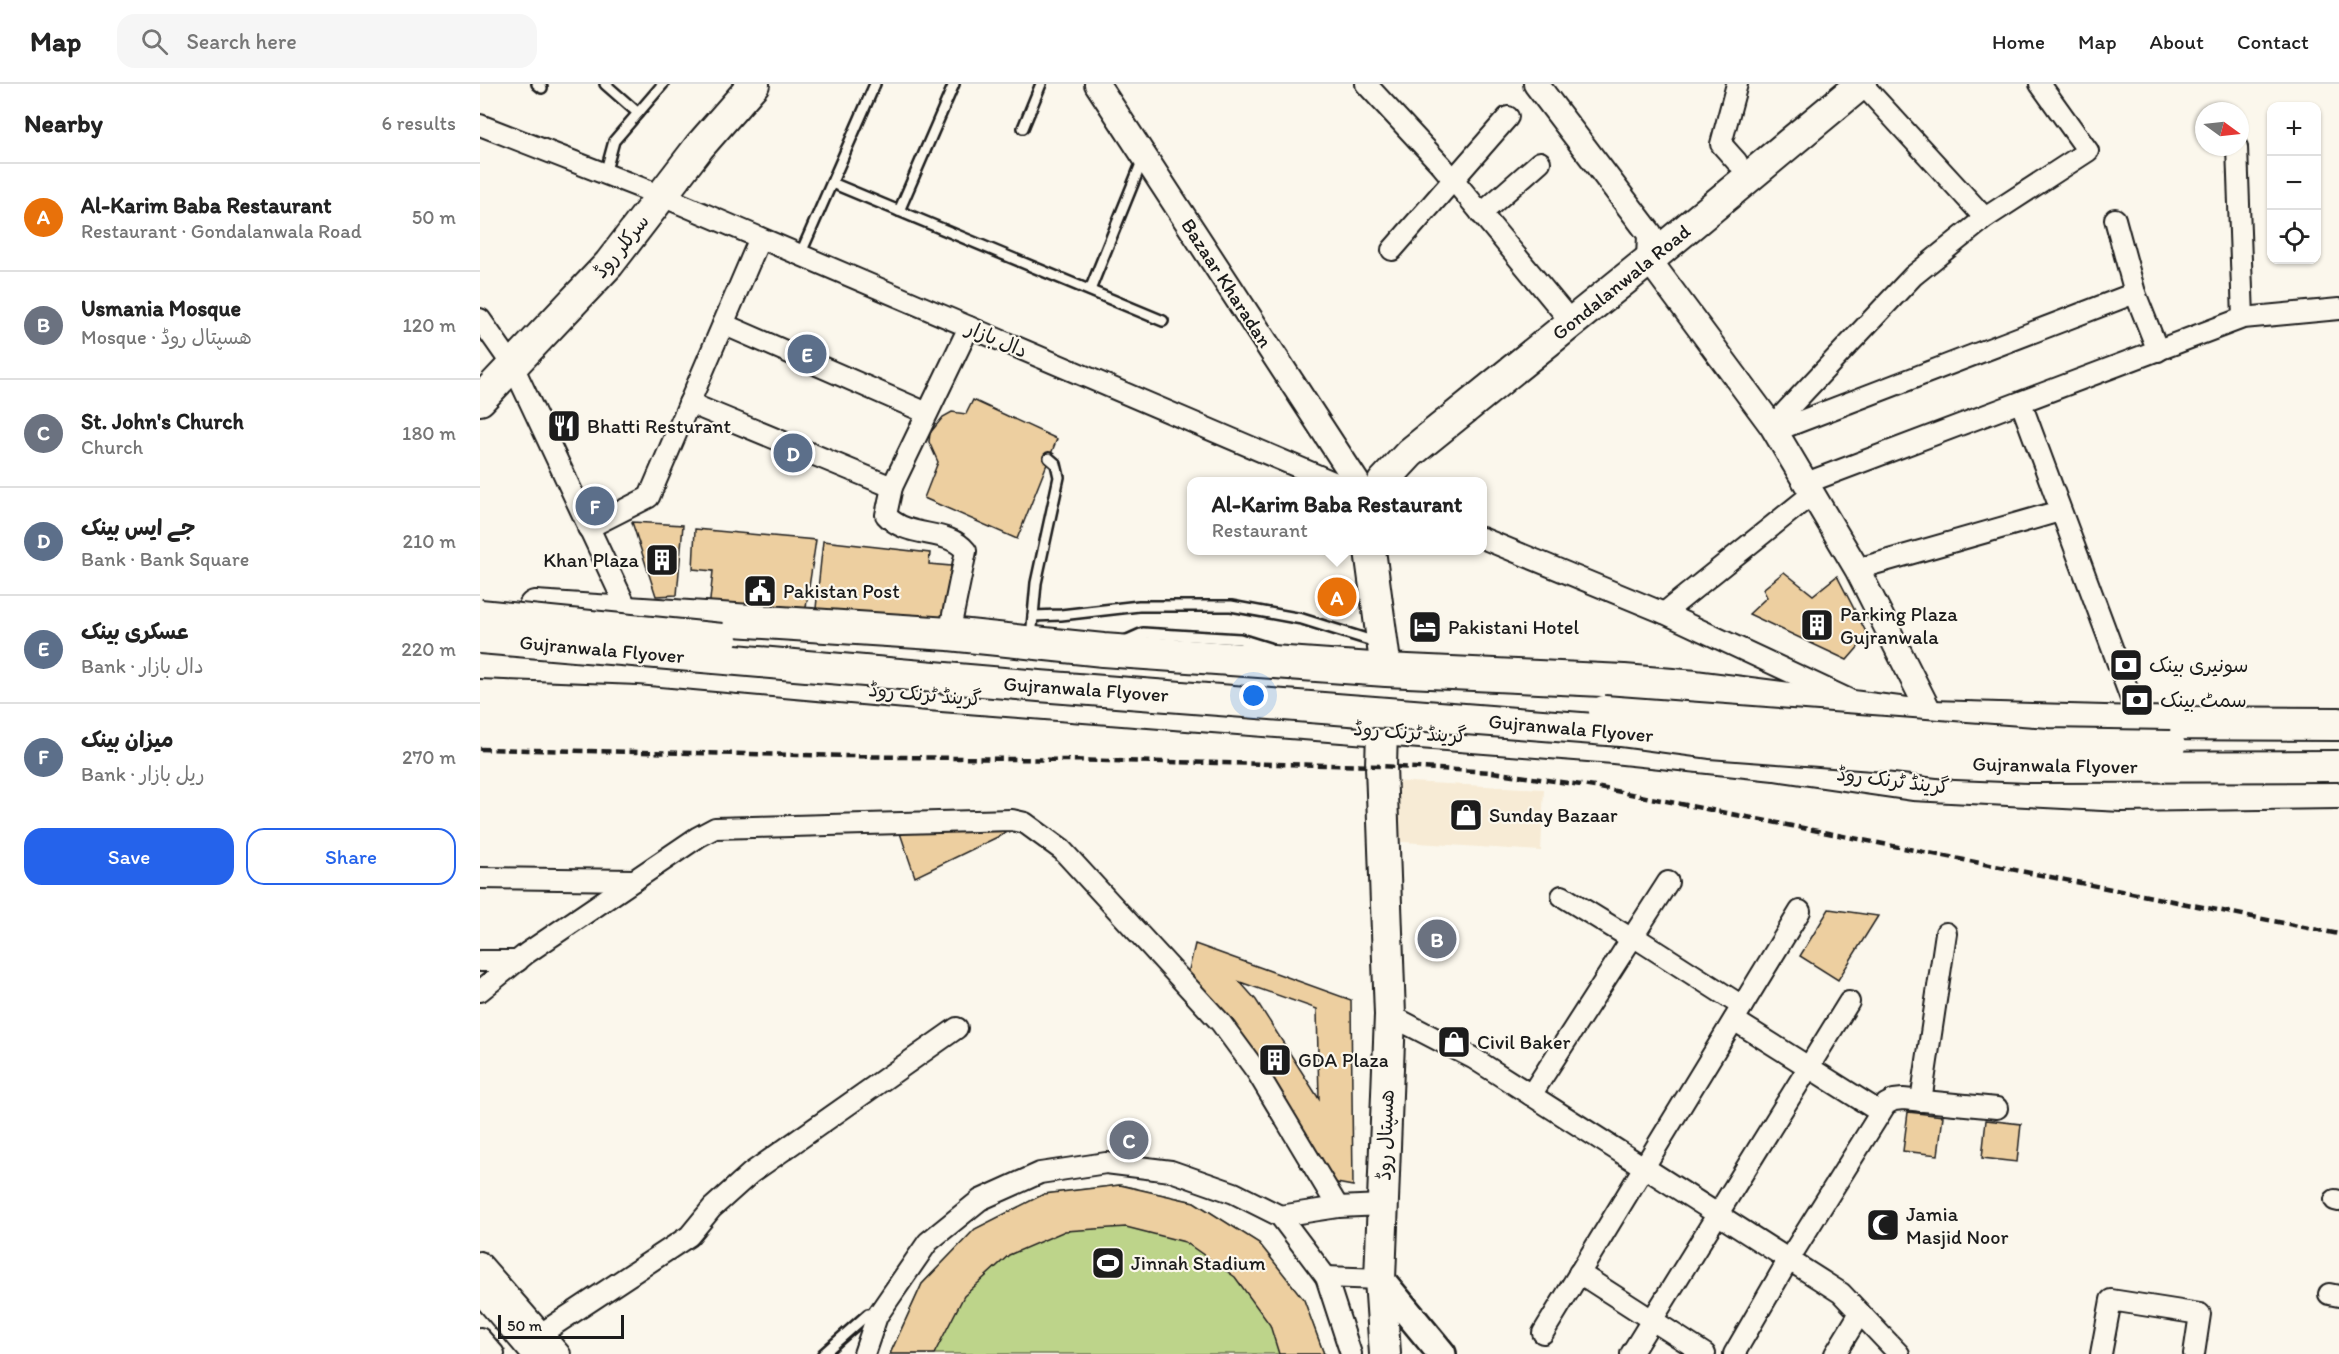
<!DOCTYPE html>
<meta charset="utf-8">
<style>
:root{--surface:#fff;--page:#f6f6f6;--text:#222;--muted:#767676;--line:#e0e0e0;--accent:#2563eb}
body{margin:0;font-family:Itim,"Playpen Sans Arabic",sans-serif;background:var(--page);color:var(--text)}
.controls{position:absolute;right:18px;top:18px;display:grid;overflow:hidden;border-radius:12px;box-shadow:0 2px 4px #0004}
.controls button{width:54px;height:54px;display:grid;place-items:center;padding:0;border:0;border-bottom:2px solid var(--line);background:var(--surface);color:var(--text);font:30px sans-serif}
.compass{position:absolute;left:1715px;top:18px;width:54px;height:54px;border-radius:50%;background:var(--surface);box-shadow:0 2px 4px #0004;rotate:105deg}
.scale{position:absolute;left:18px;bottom:15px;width:126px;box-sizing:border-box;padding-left:6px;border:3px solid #1c1c1c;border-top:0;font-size:16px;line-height:21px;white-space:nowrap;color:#1c1c1c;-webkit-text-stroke:4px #fbf7ec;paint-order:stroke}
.you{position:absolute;left:774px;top:612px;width:21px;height:21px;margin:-15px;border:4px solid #fff;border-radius:50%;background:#1a73e8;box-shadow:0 0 0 9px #1a73e833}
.badge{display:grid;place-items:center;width:39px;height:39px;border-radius:50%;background:var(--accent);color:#fff;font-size:20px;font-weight:700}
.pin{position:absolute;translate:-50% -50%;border:3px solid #fff;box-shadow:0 2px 6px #0006}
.popup{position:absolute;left:707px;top:393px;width:300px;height:78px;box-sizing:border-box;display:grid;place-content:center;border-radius:12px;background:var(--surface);filter:drop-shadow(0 2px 4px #0005);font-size:20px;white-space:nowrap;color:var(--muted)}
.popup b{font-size:22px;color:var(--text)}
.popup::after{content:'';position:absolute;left:50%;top:100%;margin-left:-12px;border:12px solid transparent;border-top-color:var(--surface)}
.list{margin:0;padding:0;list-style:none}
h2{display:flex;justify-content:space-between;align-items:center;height:78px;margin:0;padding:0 24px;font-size:26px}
h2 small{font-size:20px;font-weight:400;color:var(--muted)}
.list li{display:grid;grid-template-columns:39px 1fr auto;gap:18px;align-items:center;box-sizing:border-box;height:108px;padding:0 24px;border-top:2px solid var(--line)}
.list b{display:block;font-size:22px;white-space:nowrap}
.list p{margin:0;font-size:20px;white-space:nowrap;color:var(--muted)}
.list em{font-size:20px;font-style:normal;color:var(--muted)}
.actions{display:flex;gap:12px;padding:18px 24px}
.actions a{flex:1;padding:14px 0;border:2px solid var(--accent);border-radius:18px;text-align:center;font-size:21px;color:var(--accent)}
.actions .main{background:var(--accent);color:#fff}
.icon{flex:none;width:33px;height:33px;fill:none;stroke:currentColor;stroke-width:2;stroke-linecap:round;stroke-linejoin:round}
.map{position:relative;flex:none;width:1859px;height:1270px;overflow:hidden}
header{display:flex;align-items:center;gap:36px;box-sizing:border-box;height:84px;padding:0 30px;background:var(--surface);border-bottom:2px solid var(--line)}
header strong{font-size:28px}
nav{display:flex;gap:33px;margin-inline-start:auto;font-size:21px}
.search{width:420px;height:54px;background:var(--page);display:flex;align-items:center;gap:15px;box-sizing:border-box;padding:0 21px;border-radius:18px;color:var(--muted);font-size:22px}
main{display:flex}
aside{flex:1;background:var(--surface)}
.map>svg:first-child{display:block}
</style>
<header>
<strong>Map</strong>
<div class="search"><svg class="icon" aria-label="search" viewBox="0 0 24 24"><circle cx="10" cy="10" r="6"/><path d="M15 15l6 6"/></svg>Search here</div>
<nav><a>Home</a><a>Map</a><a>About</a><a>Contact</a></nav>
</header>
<main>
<aside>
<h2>Nearby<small>6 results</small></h2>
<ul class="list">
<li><span class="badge" style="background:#e8710a">A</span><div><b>Al-Karim Baba Restaurant</b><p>Restaurant · Gondalanwala Road</p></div><em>50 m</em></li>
<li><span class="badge" style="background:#6b7280">B</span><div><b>Usmania Mosque</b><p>Mosque · ھسپتال روڈ</p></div><em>120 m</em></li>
<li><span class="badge" style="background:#6b7280">C</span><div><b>St. John's Church</b><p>Church</p></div><em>180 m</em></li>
<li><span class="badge" style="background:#5c6f8a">D</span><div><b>جے ایس بینک</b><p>Bank · Bank Square</p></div><em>210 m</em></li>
<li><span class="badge" style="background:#5c6f8a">E</span><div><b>عسکری بینک</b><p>Bank · دال بازار</p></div><em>220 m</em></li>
<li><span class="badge" style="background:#5c6f8a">F</span><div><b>میزان بینک</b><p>Bank · ریل بازار</p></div><em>270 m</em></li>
</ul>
<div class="actions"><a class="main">Save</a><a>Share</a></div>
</aside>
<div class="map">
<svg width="1859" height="1270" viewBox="0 0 1859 1270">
<rect width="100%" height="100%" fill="#fbf7ec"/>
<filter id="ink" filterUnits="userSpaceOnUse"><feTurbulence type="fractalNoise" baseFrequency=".0167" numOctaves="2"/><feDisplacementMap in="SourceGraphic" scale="12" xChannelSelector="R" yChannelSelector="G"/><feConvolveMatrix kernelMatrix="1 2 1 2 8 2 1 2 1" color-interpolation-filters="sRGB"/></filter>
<g filter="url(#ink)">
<polygon fill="#f7ebd5" points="910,697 1064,705 1061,767 908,757"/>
<polygon fill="#bdd48a" stroke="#6c7853" stroke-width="1.5" points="640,1101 714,1118 779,1159 824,1216 844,1270 410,1270 442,1200 495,1145 564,1110"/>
<g fill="#edcfa0" stroke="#1c1c1c" stroke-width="1.5" fill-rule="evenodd">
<polygon points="493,316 577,355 537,455 444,414 458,378 449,358 450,349 463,333 472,328 486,330"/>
<polygon points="152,438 203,441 197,511 176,512"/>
<polygon points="215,445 336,456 325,530 229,526 233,487 213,485"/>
<polygon points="343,457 450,469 449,480 471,482 464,548 335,534"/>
<polygon points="1304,488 1333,511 1357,492 1388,552 1367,576 1269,530 1287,513 1283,505"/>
<polygon points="532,746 435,793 420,749"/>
<polygon points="1349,825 1398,832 1358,896 1320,872"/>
<path d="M715,860L871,916L873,1102L846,1097L842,1079L752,936L708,890ZM760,898L837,925L839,1015L776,916Z"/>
<polygon points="1428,1028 1463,1032 1458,1071 1423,1067"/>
<polygon points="1506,1036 1541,1040 1537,1078 1502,1074"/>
<polygon points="640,1101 714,1118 779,1159 824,1216 844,1270 799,1270 790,1241 755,1193 705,1158 646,1143 585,1147 529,1171 484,1212 454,1270 410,1270 442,1200 495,1145 564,1110"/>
</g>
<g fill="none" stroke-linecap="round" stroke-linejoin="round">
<g stroke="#1c1c1c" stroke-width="14">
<g id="service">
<polyline points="57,0 62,4"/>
<polyline points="125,0 158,29"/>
<polyline points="543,44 561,0"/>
<polyline points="125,90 134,57 183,0"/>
<polyline points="352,99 683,237"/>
<polyline points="419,127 474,0"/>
<polyline points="320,171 395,0"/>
<polyline points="610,206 663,75"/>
<polyline points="553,532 581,531 659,522 751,522 822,535 899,559"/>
<polyline points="551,554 556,499 579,393 576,380 569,374"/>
<polyline points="645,557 663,549 760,555 789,564 791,567"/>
<polyline points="343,1270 388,1230 397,1232"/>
</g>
</g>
<g stroke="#1c1c1c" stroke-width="24">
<g id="minor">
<polyline points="886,0 962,82 1082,227"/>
<polyline points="1382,0 1505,134"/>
<polyline points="0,41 182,112 853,398"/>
<polyline points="1757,63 1763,234"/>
<polyline points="1257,78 1241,60 1257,0"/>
<polyline points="1001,130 1060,78"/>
<polyline points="1635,135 1655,209 1678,267"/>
<polyline points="912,166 1028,33"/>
<polyline points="0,235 33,282 149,529"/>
<polyline points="243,240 447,329"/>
<polyline points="209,319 412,403"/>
<polyline points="1541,319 1660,639"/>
<polyline points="1292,342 1433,192 1505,134 1608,67 1560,0"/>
<polyline points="1295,347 1655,209"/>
<polyline points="1326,399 1763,234 1859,225"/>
<polyline points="108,444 169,413 280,154"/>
<polyline points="1002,454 1184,529 1368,615"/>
<polyline points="1377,485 1580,427"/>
<polyline points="1184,529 1332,410"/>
<path d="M469,550L486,467C467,443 428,456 406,431L412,403L489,243"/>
<polyline points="0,794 155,796"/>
<polyline points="1082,812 1152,855"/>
<polyline points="1153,852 1262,922"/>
<polyline points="0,877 38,877"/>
<polyline points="0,907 47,869 218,753 235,744 532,736 545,739 582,766 741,939 777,988 858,1123"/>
<polyline points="910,931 993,974 1361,1209 1419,1270"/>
<polyline points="1254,936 1400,1028"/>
<polyline points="1051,1011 1188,798"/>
<polyline points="1441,1017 1466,849"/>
<polyline points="1855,1116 1859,1117"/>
<polyline points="800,1132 858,1123 902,1121"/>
<polyline points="0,1178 80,1270"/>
<polyline points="1099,1189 1225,1270"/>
<polyline points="846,1193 900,1195"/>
<polyline points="1849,1210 1859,1212"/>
<polyline points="62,1249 209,1152 232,1124 271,1089 477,944"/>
<polyline points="1063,1249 1320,827"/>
<polyline points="0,1254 14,1270"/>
<polyline points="384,1270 397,1232 448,1158 500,1116 560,1089 626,1079 691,1087 754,1109 800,1132 846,1193 871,1270"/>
<polyline points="1151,1270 1369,918"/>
<polyline points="1254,1270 1309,1175 1406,1020 1414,1016 1423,1015 1517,1024"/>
<polyline points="1355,1270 1380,1229"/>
<polyline points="1621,1270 1631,1216 1720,1230 1714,1270"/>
</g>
</g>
<g stroke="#1c1c1c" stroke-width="28">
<g id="tertiary">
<polyline points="617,0 877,398"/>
<polyline points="1056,0 1170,150 1169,176 1292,342 1377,485 1452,633"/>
</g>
</g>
<g stroke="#1c1c1c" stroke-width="32">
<polyline id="secondary" points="900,1195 962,1270"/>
</g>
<g stroke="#1c1c1c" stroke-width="34">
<g id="primary">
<polyline points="0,316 129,180 219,63 274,0"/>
<polyline points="903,398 930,369 1169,176 1381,0"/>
<polyline points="890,466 906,586"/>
<polyline points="902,646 901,682 910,931 900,1195 905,1270"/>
<polyline points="0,1202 58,1270"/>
</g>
</g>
<g stroke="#1c1c1c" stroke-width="36">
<g id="trunk">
<polyline points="55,523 469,550 623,566 906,586 1144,597 1216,603 1452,633 1660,639 1859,640"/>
<polyline points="0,578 159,584 449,610 1134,663 1295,680 1433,700 1642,711 1859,708"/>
</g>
</g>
<use href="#service" stroke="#fbf7ec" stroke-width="9"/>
<use href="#minor" stroke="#fbf7ec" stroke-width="20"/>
<use href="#tertiary" stroke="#fbf7ec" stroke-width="24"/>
<use href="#secondary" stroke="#fbf7ec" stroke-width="27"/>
<use href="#primary" stroke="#fbf7ec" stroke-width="30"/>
<use href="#trunk" stroke="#fbf7ec" stroke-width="32"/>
<polyline stroke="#1c1c1c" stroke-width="4.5" stroke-dasharray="9 4.5" stroke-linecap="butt" points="0,665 901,682 1012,688 1115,703 1859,850"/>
<g stroke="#1c1c1c" stroke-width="34" stroke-linecap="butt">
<g id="primary-bridge">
<polyline points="0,531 242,555"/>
<polyline points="0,554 559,602 1140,647 1230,659 1407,672 1476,680 1549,683 1859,682"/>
<polyline points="1124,627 1567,660 1690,662"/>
</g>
</g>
<use href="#primary-bridge" stroke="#fbf7ec" stroke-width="30"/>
</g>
</g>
<defs>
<g id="restaurant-square" transform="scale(1.725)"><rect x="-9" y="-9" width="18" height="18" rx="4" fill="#1c1c1c" stroke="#fbf7ec"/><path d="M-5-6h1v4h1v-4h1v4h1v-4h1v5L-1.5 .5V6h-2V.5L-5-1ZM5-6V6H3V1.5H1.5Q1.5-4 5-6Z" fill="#fff"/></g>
<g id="building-square" transform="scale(1.725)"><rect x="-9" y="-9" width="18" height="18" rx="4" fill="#1c1c1c" stroke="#fbf7ec"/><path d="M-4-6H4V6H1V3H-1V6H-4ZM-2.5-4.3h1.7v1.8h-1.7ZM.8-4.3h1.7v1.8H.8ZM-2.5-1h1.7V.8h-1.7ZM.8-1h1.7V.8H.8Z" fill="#fff"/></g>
<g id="civic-square" transform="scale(1.725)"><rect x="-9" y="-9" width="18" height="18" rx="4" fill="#1c1c1c" stroke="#fbf7ec"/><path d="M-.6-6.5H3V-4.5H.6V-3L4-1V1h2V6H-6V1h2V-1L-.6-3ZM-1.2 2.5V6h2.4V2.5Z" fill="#fff"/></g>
<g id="hotel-square" transform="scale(1.725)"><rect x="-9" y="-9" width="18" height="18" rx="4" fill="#1c1c1c" stroke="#fbf7ec"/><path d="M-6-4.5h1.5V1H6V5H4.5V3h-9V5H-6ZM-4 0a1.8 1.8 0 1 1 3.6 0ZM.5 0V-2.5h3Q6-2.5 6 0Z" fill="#fff"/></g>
<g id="bank-square" transform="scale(1.725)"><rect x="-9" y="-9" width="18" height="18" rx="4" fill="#1c1c1c" stroke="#fbf7ec"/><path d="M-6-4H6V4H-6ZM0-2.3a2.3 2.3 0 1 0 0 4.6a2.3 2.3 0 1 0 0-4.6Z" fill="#fff"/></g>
<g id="shop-square" transform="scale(1.725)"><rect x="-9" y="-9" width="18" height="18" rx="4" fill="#1c1c1c" stroke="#fbf7ec"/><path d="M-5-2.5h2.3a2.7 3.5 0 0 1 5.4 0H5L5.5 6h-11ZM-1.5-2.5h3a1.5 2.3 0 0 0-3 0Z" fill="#fff"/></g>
<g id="mosque-square" transform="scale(1.725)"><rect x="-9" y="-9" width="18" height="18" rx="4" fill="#1c1c1c" stroke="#fbf7ec"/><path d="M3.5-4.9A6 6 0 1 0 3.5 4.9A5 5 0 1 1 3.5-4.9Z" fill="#fff"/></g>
<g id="stadium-square" transform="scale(1.725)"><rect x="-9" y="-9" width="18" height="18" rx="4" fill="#1c1c1c" stroke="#fbf7ec"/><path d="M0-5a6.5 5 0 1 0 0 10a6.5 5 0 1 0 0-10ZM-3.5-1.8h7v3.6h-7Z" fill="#fff"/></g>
</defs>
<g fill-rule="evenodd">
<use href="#restaurant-square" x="84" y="342"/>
<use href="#building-square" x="182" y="476"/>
<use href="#civic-square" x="280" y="507"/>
<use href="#building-square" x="1337" y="541"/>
<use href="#hotel-square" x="945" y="543"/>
<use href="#bank-square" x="1646" y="581"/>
<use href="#bank-square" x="1657" y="616"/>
<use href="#shop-square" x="986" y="731"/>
<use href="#shop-square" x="974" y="958"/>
<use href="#building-square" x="795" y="976"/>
<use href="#mosque-square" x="1403" y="1141"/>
<use href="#stadium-square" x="628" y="1179"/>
</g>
<g text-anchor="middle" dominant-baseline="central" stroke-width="4.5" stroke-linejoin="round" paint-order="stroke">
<g font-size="20" fill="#1c1c1c" stroke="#fbf7ec">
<text transform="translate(141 162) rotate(-51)">سرکلر روڈ</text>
<text transform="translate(1141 198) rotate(-39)">Gondalanwala Road</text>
<text transform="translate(747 199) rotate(57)">Bazaar Kharadan</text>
<text transform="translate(517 255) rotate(23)">دال بازار</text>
<text transform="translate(122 565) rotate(5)">Gujranwala Flyover</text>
<text transform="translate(606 605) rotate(4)">Gujranwala Flyover</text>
<text transform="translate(445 610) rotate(5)">گرینڈ ٹرنک روڈ</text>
<text transform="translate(1091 644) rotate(5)">Gujranwala Flyover</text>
<text transform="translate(930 648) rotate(4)">گرینڈ ٹرنک روڈ</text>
<text transform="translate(1575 681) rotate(1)">Gujranwala Flyover</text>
<text transform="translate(1413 696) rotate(7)">گرینڈ ٹرنک روڈ</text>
<text transform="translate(905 1051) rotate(-88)">ھسپتال روڈ</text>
</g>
<g font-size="20" fill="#1c1c1c" stroke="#fbf7ec" text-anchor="start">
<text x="107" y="342">Bhatti Resturant</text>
<text x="159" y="476" text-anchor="end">Khan Plaza</text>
<text x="303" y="507">Pakistan Post</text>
<text x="1360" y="530">Parking Plaza<tspan x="1360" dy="23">Gujranwala</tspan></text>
<text x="968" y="543">Pakistani Hotel</text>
<text x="1669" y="581">سونیری بینک</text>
<text x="1680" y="616">سمٹ بینک</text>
<text x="1009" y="731">Sunday Bazaar</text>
<text x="997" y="958">Civil Baker</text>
<text x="818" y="976">GDA Plaza</text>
<text x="1426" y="1130">Jamia<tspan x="1426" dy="23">Masjid Noor</tspan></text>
<text x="651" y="1179">Jinnah Stadium</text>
</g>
</g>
</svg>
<div class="controls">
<button>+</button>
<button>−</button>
<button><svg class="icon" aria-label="locate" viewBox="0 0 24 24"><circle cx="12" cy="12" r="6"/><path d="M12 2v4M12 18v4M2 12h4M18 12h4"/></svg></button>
</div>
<svg class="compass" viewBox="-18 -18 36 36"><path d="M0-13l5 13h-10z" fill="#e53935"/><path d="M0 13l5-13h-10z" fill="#767676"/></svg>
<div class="scale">50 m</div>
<div class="you"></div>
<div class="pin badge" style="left:857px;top:513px;background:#e8710a">A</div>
<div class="popup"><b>Al-Karim Baba Restaurant</b>Restaurant</div>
<div class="pin badge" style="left:957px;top:855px;background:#6b7280">B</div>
<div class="pin badge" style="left:649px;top:1056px;background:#6b7280">C</div>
<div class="pin badge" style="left:313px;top:369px;background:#5c6f8a">D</div>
<div class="pin badge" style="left:327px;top:270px;background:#5c6f8a">E</div>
<div class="pin badge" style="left:115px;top:422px;background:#5c6f8a">F</div>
</div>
</main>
